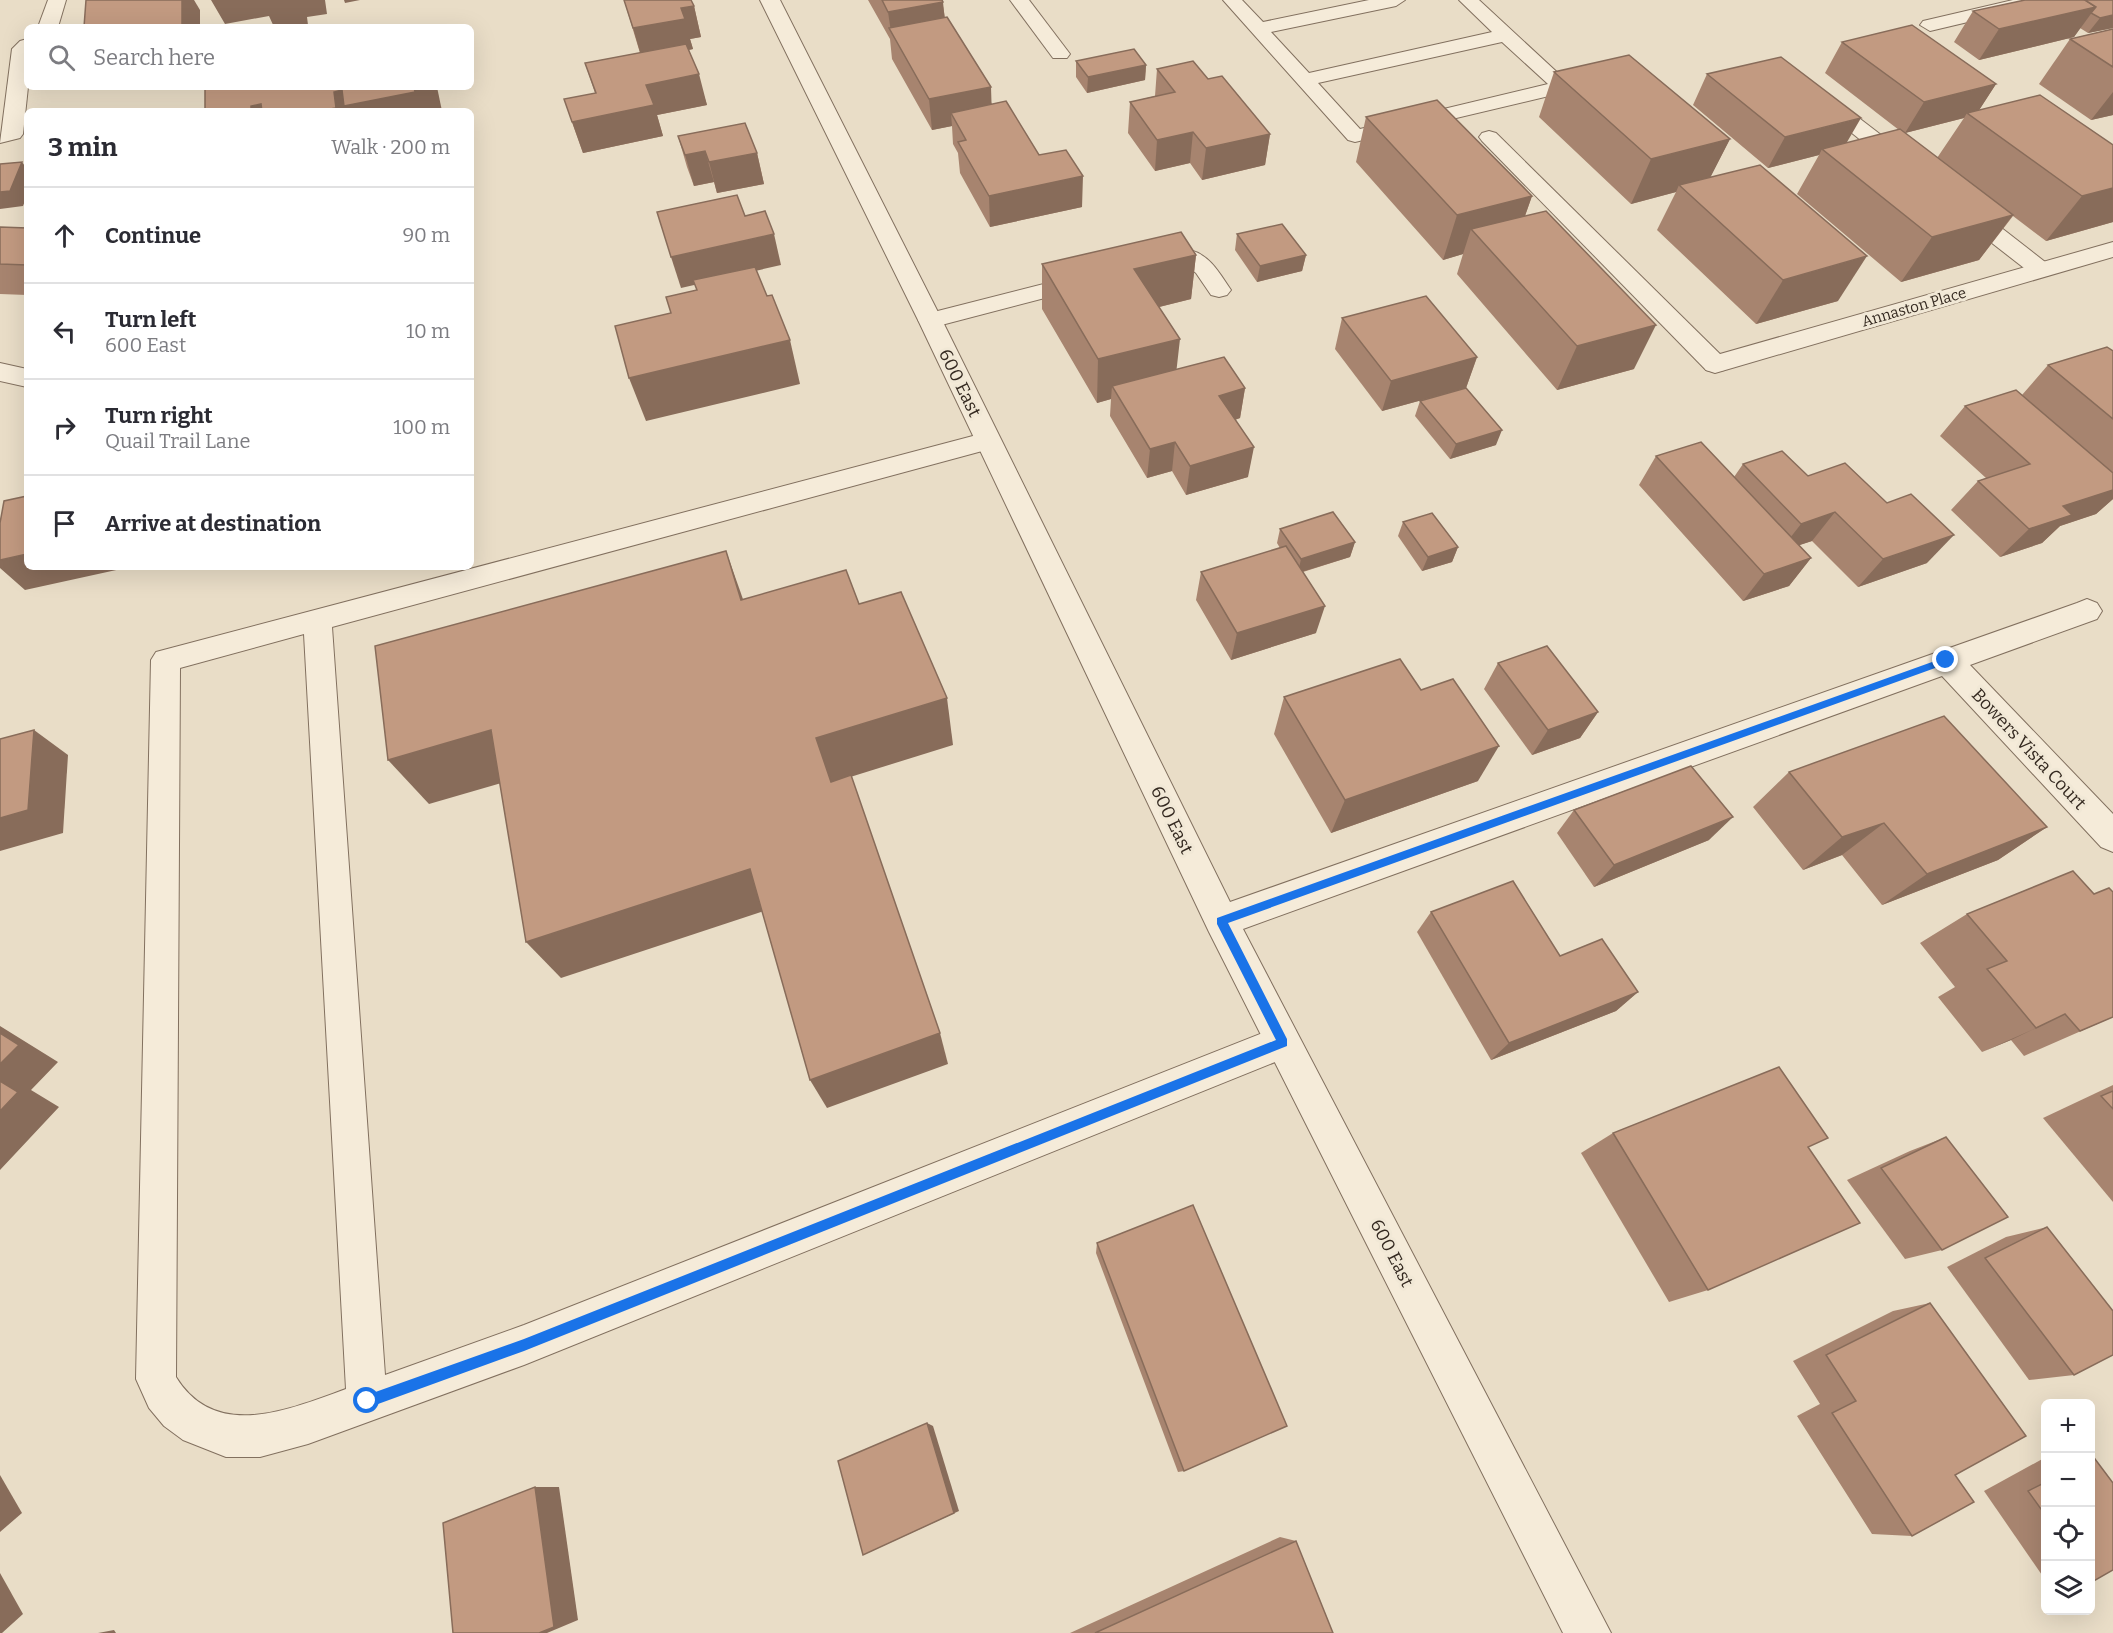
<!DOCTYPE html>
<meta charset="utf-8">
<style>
:root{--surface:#fff;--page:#f7f7f7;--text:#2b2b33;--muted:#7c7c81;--line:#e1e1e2}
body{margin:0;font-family:Bitter,serif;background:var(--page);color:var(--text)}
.controls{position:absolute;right:18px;bottom:18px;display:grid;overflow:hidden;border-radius:9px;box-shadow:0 6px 24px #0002}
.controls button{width:54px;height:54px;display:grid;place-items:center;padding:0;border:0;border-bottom:2px solid var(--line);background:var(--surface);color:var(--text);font:30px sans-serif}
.stop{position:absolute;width:18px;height:18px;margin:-14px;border:4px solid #1a73e8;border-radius:50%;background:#fff}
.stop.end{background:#1a73e8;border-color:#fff;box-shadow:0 2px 6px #0008}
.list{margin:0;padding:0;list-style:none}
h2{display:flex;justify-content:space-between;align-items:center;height:78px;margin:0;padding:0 24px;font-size:26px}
h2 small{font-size:20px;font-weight:400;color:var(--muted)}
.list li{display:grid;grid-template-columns:39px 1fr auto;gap:18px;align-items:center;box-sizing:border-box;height:96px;padding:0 24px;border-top:2px solid var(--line)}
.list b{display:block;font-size:22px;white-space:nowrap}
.list p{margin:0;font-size:20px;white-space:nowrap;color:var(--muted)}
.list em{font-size:20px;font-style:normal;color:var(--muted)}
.icon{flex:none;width:33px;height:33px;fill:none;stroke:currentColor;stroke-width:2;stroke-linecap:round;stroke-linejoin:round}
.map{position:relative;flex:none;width:2113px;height:1633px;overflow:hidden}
.search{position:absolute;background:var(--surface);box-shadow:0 6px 24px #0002;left:24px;top:24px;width:450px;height:66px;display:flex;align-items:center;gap:15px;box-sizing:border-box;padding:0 21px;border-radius:9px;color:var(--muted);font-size:22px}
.panel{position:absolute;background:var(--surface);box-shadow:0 6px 24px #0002;left:24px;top:108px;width:450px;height:462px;border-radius:9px}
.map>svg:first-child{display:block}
</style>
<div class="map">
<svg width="2113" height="1633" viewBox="0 0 2113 1633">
<rect width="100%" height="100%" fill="#e9ddc7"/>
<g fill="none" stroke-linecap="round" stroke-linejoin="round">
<g stroke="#82705f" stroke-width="2">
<g id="lane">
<polygon points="48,0 66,0 58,27 38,27"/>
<polygon points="1010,0 1029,0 1070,54 1067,58 1053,58"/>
<path d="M1223,0H1242L1263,22L1369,0H1405L1396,6L1271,32L1309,73L1492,32L1459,0H1479L1573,87L1570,91L1355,142L1348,140ZM1502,42L1548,84L1360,129L1318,83Z"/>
<polygon points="2013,0 2046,0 2044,4 1930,31 1920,25 1923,21"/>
<polygon points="27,39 28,87 23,134 20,138 0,143 12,49 20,41"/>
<polygon points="1822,93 1829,95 1911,158 1914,163 1911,168 1895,168 1815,103 1812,99 1815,95"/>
<polygon points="1489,131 1496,133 1724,358 1727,364 1724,370 1715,372 1706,370 1482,141 1479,137 1482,133"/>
<polygon points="1964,203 1972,205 2049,265 2052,270 2049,275 2041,277 2033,275 1956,215 1953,210 1956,205"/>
<path d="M1190,250C1210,255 1220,274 1231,290L1227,295L1219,297L1211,295L1196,273L1186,265L1155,272L1147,270L1144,265L1147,260Z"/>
<polygon points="1083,274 1091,276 1095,281 1091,286 930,328 922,325 918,320 922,315"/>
<path d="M988,432L997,435L1001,441L997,447L332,627L385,1375L524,1325L1283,1025L1295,1030L1301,1042L1295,1054L524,1365L308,1444L260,1457H226L183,1440L164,1426L149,1408L136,1379L151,660L156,652ZM304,634L346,1389C290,1409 216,1442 176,1377L180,668Z"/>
</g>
</g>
<g stroke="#82705f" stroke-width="2">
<g id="street">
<polygon points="760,0 780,0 942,320 1230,902 2077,603 2087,599 2097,603 2102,611 2097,619 1970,665 2113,814 2113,852 2101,847 1942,676 1243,929 1611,1633 1563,1633 1209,932 918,320"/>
<polygon points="2113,242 2113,257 1715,373 1706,370 1702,364 1706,358"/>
<polygon points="0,363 27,369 27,387 0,381"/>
</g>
</g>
<use href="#lane" fill="#f5ebd9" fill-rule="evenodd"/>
<use href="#street" fill="#f5ebd9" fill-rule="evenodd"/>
</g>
<g fill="#a7846f" fill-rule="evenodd">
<polygon points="624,0 694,6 701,37 690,39 693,49 689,50 707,105 657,115 663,136 583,153 572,122 595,93 585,63 640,53"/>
<polygon points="868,0 942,0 945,18 992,104 1039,155 1082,207 990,227 960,173 958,153 953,144 952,126 932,130 892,59 890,39"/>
<polygon points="2113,0 2113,28 2088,33 2080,28 2074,37 1979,60 1954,42 1973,11"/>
<polygon points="2113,29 2113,115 2091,120 2039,84 2070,39"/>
<path d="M1842,42L1996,84L1979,110L2113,145V222L2046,241L2013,216L1979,260L1901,282L1797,194L1819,155L1768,168L1693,105L1707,74L1846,143L1899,130L1825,73ZM1964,118L1937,158L1905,133Z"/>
<polygon points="1076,61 1146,65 1145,80 1087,93 1076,77"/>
<polygon points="1157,69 1208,79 1270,134 1265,165 1202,180 1190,163 1155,171 1128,133 1130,102 1155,96"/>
<polygon points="1554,72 1730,139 1710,177 1838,301 1756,324 1657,230 1676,192 1631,204 1539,117"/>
<polygon points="1366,117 1532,196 1525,216 1634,369 1557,390 1457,274 1463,254 1443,260 1356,162"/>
<polygon points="678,136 757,153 764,184 717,193 714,182 694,186 687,167"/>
<polygon points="0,227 27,228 27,295 0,294"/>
<polygon points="1237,234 1306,255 1302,271 1257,282 1235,250"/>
<polygon points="1196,255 1191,299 1159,307 1176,369 1245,388 1240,418 1235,420 1248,477 1186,495 1172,471 1147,478 1110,416 1111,399 1097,403 1042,309 1042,264"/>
<polygon points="1342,318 1477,357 1466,388 1382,411 1335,349"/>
<polygon points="2113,351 2113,499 2096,514 2060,526 2042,543 2000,557 1951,510 1978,481 1986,478 1940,436 1965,406 2022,395 2048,365"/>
<polygon points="1420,401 1496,445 1450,459 1415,416"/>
<polygon points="1656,456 1734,477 1743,464 1808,476 1927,563 1858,587 1812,541 1799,545 1811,558 1789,586 1743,601 1639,485"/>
<polygon points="1403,522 1458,547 1452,562 1422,571 1398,536"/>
<polygon points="1280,529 1355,542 1350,557 1303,572 1316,633 1231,660 1196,600 1201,572 1280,548 1277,543"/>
<polygon points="1498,663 1598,712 1580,738 1532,755 1484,689"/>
<polygon points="1421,690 1478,781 1331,833 1274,734 1284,697"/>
<polygon points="1789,772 2047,827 1998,860 1882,905 1842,855 1803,870 1753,807"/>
<polygon points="1574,810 1709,840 1594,887 1557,833"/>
<polygon points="2113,892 2113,1017 2024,1056 2011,1040 1982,1052 1938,997 1955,987 1920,943 1967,914"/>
<polygon points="1431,912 1560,956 1638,992 1616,1011 1491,1060 1417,932"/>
<polygon points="2113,1085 2113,1202 2043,1118"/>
<polygon points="1613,1133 1808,1147 1708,1290 1669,1302 1581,1153"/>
<polygon points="1946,1137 1942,1250 1905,1259 1847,1180 1910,1151"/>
<polygon points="2047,1227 2074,1375 2029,1380 1947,1267 2006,1237"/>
<polygon points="1097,1243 1184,1471 1178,1472 1096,1253"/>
<polygon points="1930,1303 1955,1475 1912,1536 1872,1534 1797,1416 1820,1404 1793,1361 1893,1311"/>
<polygon points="2046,1457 2046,1578 2044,1578 1984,1491"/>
<polygon points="1280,1537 1296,1541 1333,1633 1070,1633"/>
</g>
<g fill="#886c5a">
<polygon points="182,0 194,0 200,10 200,27 182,27"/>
<polygon points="211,0 325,0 327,14 307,17 308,25 296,27 274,27 269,16 225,24"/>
<polygon points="344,0 360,0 345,3"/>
<polygon points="943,2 946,32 891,32 888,12"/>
<polygon points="694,6 701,37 690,39 693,49 642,59 633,28 681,8"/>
<polygon points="2096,7 2074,37 1979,60 1999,29"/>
<polygon points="2113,15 2113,28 2088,33 2100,18"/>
<polygon points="1146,65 1145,80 1087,93 1088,77"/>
<polygon points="699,74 707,105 657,115 663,136 583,153 572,122 646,85"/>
<polygon points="1996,84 1976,115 1967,113 1964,118 1905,133 1924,102"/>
<polygon points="414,87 437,87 442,111 318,111 334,92 342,90"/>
<polygon points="991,87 992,118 951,113 952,126 932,130 929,99"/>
<polygon points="2113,92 2113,115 2091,120"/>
<polygon points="261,104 266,111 251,111 251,106"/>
<polygon points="1861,118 1843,149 1822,149 1819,155 1768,168 1785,137"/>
<polygon points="1193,132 1190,163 1155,171 1157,140"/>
<polygon points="1270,134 1265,165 1202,180 1206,148"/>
<polygon points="1730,139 1707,184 1679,185 1676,192 1631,204 1651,159"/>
<polygon points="705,151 714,182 694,186 685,155"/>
<polygon points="757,153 764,184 717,193 709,162"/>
<polygon points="22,162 27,169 27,196 23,206 0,209 0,192"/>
<polygon points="1083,176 1082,207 990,227 989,196"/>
<polygon points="2113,188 2113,222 2046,241 2082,196"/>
<polygon points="1532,196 1516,241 1471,229 1463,254 1443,260 1457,215"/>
<polygon points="2013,215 1979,260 1901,282 1932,237"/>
<polygon points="774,234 781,265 681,288 671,257"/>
<polygon points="1196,255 1191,299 1131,314 1134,269"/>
<polygon points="1306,255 1302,271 1257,282 1260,266"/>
<polygon points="1867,256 1838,301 1756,324 1783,280"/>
<polygon points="1656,325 1634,369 1557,390 1577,346"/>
<polygon points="1180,339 1175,383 1112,386 1111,399 1097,403 1098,359"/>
<polygon points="790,340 800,384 646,421 629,378"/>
<polygon points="1477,357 1466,388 1382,411 1391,381"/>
<polygon points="1245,388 1240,418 1215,426 1219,396"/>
<polygon points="1502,430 1496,445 1450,459 1456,444"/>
<polygon points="1175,442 1172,471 1147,478 1150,449"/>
<polygon points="1254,447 1248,477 1186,495 1190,466"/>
<polygon points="2113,490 2113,499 2096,514 2060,526 2042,543 2000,557 2029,529 2063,506"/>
<polygon points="1835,512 1812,541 1779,552 1801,524"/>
<polygon points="1954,535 1927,563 1858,587 1883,559"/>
<polygon points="1355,542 1350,557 1298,573 1301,559"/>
<polygon points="1458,547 1452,562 1422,571 1428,557"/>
<polygon points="726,551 744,602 741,600"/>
<polygon points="27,554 27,567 130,567 25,590 0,568 0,560"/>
<polygon points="1811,558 1789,586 1743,601 1764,574"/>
<polygon points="1325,606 1316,633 1231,660 1237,633"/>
<polygon points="947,698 953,745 831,783 816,738"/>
<polygon points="1598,712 1580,738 1532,755 1548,730"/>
<polygon points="34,730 68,755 63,833 0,851 0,818"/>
<polygon points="491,730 525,776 429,804 388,760"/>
<polygon points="1499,746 1478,781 1331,833 1345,800"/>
<polygon points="1733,817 1709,840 1594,887 1614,865"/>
<polygon points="1884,823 1842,855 1803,870 1842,837"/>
<polygon points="2047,827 1998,860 1882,905 1927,874"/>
<polygon points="750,869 770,909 561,978 526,942"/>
<polygon points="1638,992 1616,1011 1491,1060 1509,1043"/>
<polygon points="2065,1014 2011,1040 1982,1052 2036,1028"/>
<polygon points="0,1026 58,1062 31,1090 59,1107 0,1170"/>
<polygon points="940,1033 948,1064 827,1108 810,1080"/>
<polygon points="927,1423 933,1426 959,1511 863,1555"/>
<polygon points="0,1475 22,1513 0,1532"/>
<polygon points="535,1487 559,1487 578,1620 547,1633 539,1633"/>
<polygon points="0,1573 23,1614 2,1633 0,1633"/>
<polygon points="114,1630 116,1633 98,1633"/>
</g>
<g fill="#c29a81" stroke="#886c5a" stroke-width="1.5">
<polygon points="86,0 182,0 182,27 84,27"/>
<polygon points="624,0 691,0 694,6 681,8 685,19 633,28"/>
<polygon points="882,0 942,0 943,2 888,12"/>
<polygon points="2025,0 2085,0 2096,7 1999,29 1973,11"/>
<polygon points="2085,0 2113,0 2113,15 2100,18 2091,13 2096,7"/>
<polygon points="947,17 991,87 929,99 889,28"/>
<polygon points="1912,25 1996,84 1924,102 1842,42"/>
<polygon points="2113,29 2113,67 2070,39"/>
<polygon points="686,44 699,74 646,85 654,105 572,122 564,99 596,93 585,63"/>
<polygon points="1134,49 1146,65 1088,77 1076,61"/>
<polygon points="1629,55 1730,139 1651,159 1554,72"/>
<polygon points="1781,57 1861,118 1785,137 1707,74"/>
<polygon points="1193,61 1208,79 1222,76 1270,134 1206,148 1193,132 1157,140 1130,102 1175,92 1157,69"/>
<polygon points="205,87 414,87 415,92 344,106 342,90 334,92 336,108 318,111 262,111 261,104 251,106 251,111 205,111"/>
<polygon points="2040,95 2113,145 2113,188 2082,196 1967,113"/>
<polygon points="1437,100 1532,196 1457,215 1366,117"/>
<polygon points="1006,101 1039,155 1066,150 1083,176 989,196 958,142 966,140 951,113"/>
<polygon points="745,123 757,153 709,162 705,151 685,155 678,136"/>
<polygon points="1900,129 2013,215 1932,237 1822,149"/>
<polygon points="22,162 10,191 0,192 0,164"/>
<polygon points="1760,165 1867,256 1783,280 1679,185"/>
<polygon points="737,195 745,216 765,211 774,234 671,257 657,212"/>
<polygon points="1546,211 1656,325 1577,346 1471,229"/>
<polygon points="1282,224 1306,255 1260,266 1237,234"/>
<polygon points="0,227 27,228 27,265 0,264"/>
<polygon points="1181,232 1196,255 1134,269 1180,339 1098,359 1042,264"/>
<polygon points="755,267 767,296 772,295 790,340 629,378 615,326 671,313 666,297 697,290 693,280"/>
<polygon points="1426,296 1477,357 1391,381 1342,318"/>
<polygon points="2107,347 2113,351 2113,419 2048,365"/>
<polygon points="1224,357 1245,388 1219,396 1254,447 1190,466 1175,442 1150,449 1112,386"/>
<polygon points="1466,388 1502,430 1456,444 1420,401"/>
<polygon points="2016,390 2113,473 2113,490 2063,506 2072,515 2029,529 1978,481 2030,464 1965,406"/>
<polygon points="1701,442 1811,558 1764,574 1656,456"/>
<polygon points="1782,451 1808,476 1845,463 1887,503 1911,494 1954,535 1883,559 1835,512 1801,524 1743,464"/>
<polygon points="27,496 27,554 0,560 0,523 4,501"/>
<polygon points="1333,512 1355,542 1301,559 1280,529"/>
<polygon points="1432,513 1458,547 1428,557 1403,522"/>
<polygon points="1286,546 1325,606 1237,633 1201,572"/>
<polygon points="726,551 741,600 846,570 859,604 901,592 947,698 816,738 831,782 851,775 940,1033 810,1080 750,869 526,942 491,730 388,760 375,646"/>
<polygon points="1547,646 1598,712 1548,730 1498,663"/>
<polygon points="1400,659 1421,690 1453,679 1499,746 1345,800 1284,697"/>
<polygon points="1944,716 2047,827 1927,874 1884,823 1842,837 1789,772"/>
<polygon points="34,730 28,810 0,818 0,739"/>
<polygon points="1691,766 1733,817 1614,865 1574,810"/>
<polygon points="2073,871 2094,894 2109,888 2113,892 2113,1017 2080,1031 2065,1014 2036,1028 1987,969 2007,961 1967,914"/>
<polygon points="1513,881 1560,956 1602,939 1638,992 1509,1043 1431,912"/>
<polygon points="0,1033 19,1045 0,1064"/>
<polygon points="1779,1067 1828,1138 1808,1147 1860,1223 1708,1290 1613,1133"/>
<polygon points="0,1081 18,1092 0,1111"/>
<polygon points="2113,1091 2113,1109 2101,1096"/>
<polygon points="1946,1137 2008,1217 1942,1250 1881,1168"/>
<polygon points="1193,1205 1287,1426 1184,1471 1097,1243"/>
<polygon points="2047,1227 2113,1311 2113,1355 2074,1375 1985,1258"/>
<polygon points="1930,1303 2026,1436 1955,1475 1974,1502 1912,1536 1832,1413 1856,1401 1826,1355"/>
<polygon points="927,1423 954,1513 863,1555 838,1461"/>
<polygon points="2092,1455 2113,1483 2113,1570 2092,1582 2091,1580 2091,1456"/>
<polygon points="2046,1482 2046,1516 2028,1491"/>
<polygon points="535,1487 554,1627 539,1633 453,1633 443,1523"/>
<polygon points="1296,1541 1333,1633 1095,1633"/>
</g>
<polygon fill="#1a73e8" points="1946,657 1950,660 1949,663 1228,923 1287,1039 1287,1046 524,1351 367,1408 362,1406 361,1401 367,1395 524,1339 1276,1040 1217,924 1217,918"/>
<g text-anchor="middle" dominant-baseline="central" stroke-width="6" stroke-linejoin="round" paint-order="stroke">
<g font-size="15" fill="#342920" stroke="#f1e8d6">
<text transform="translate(1914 307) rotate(-16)">Annaston Place</text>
</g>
<g font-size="18" fill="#342920" stroke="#f1e8d6">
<text transform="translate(960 383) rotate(64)">600 East</text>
<text transform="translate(2029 749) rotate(47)">Bowers Vista Court</text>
<text transform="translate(1172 820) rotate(64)">600 East</text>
<text transform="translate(1392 1253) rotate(63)">600 East</text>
</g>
</g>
</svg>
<div class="controls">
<button>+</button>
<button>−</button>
<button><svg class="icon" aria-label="locate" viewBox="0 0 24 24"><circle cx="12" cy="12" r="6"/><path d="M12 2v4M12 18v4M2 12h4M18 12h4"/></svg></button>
<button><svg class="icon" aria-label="layers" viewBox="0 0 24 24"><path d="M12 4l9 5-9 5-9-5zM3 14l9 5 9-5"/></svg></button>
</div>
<div class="stop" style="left:367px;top:1401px"></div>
<div class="stop end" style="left:1946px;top:660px"></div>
<div class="search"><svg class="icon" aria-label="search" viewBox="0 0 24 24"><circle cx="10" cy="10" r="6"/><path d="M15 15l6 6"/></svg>Search here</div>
<section class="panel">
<h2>3 min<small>Walk · 200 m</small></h2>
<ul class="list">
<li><svg class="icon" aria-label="ahead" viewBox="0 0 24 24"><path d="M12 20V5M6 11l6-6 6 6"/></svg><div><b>Continue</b></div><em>90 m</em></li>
<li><svg class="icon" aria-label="left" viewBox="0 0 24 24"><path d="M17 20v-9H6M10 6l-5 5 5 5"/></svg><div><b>Turn left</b><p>600 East</p></div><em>10 m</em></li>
<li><svg class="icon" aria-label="right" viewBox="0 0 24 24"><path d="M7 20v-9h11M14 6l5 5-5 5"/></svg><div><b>Turn right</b><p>Quail Trail Lane</p></div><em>100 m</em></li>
<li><svg class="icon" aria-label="arrive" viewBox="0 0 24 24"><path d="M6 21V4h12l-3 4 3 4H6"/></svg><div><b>Arrive at destination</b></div></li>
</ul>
</section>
</div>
